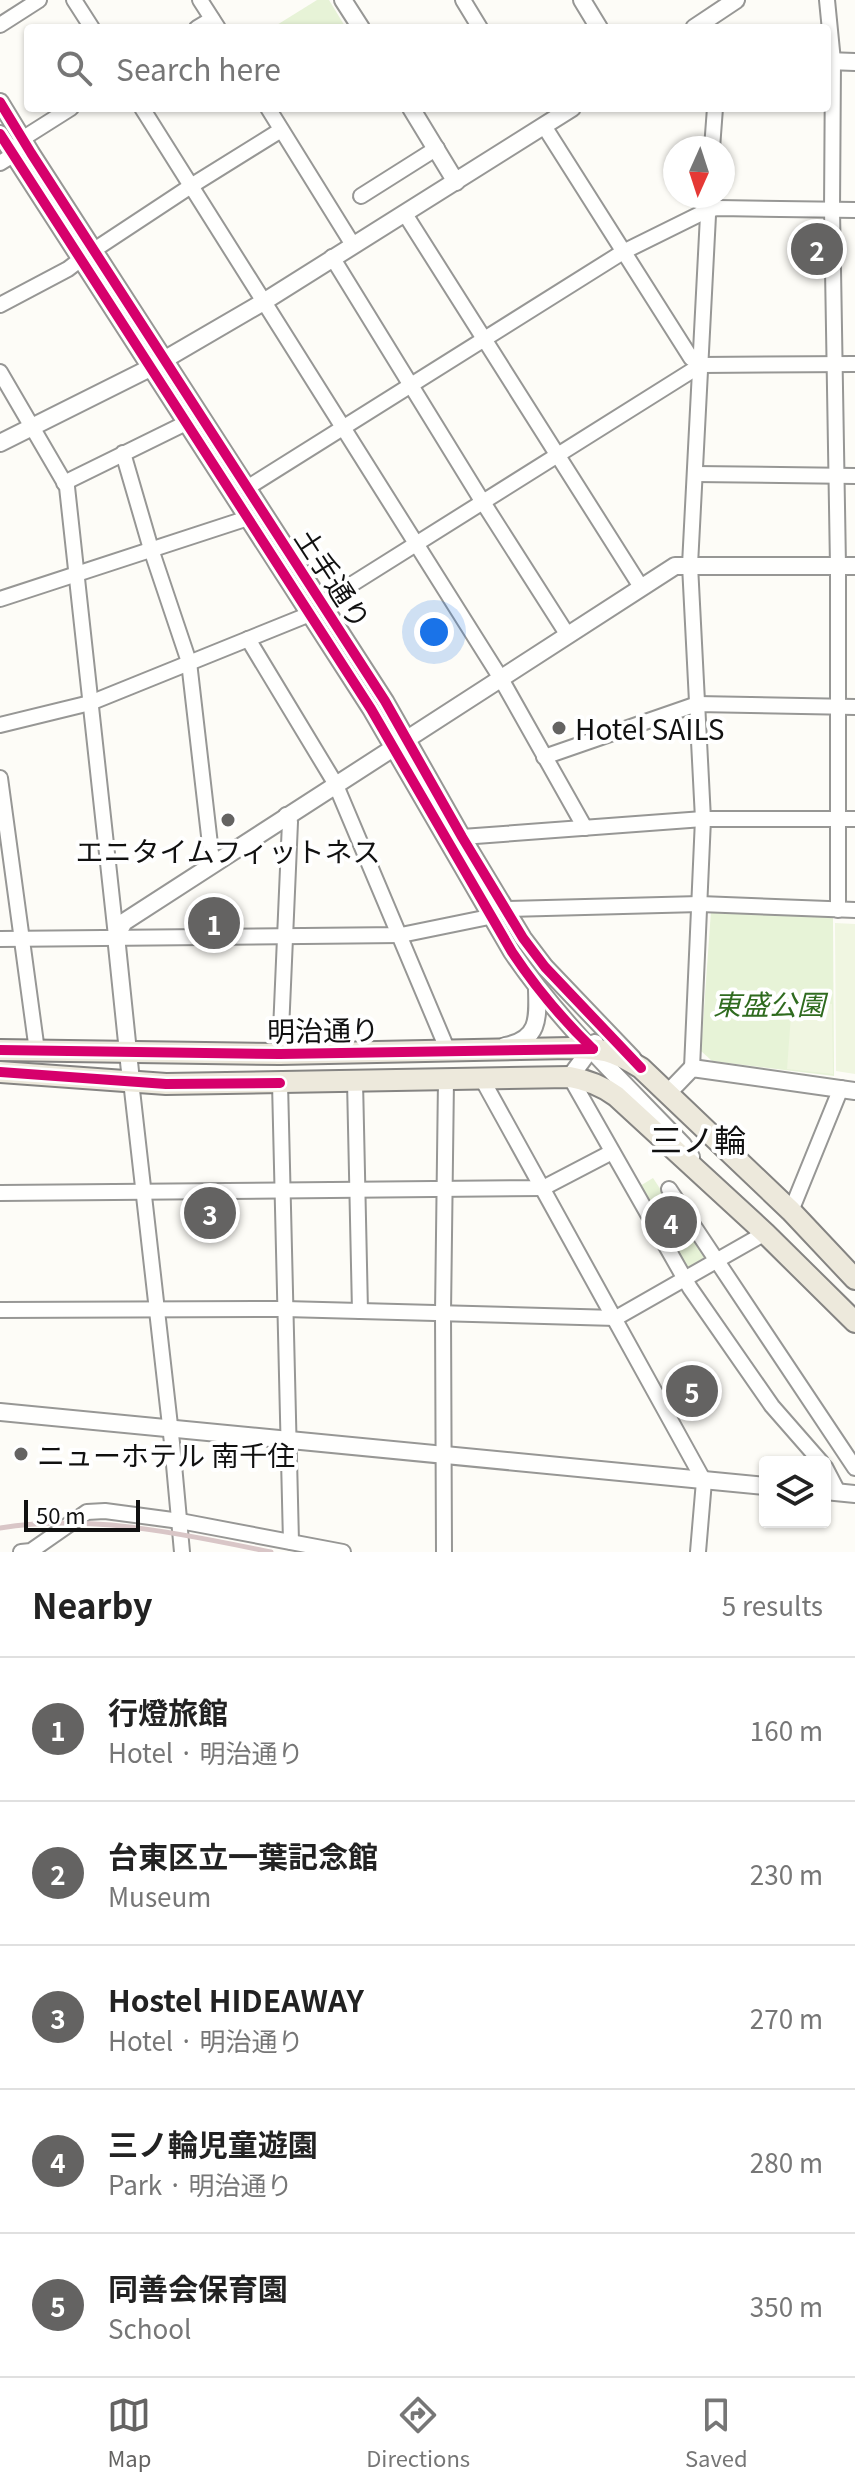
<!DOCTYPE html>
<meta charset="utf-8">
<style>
:root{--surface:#fff;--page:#f6f6f6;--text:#222;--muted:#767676;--line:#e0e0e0;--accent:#646362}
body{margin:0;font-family:Georgia,"Noto Sans JP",serif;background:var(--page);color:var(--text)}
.controls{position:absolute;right:24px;bottom:24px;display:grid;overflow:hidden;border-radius:8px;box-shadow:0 2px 6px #0004}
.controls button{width:72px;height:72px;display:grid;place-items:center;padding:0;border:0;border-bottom:2px solid var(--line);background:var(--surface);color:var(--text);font:40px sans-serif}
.compass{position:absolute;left:663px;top:136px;width:72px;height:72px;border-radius:50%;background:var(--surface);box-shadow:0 2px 6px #0004;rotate:183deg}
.scale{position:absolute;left:24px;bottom:20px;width:116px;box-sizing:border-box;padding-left:8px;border:4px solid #111;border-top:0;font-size:22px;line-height:28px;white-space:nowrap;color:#111;-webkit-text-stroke:6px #fff;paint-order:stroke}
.you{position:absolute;left:434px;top:632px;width:28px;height:28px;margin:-20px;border:6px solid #fff;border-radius:50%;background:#1a73e8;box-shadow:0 0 0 12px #1a73e833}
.badge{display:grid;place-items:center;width:52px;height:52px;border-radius:50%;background:var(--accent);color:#fff;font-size:26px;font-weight:700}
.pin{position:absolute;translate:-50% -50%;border:4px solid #fff;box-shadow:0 2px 8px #0006}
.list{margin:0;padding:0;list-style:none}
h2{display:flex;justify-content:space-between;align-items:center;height:104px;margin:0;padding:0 32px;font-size:34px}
h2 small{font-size:26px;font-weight:400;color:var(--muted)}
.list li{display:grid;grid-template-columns:52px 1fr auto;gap:24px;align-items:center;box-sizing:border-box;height:144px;padding:0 32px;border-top:2px solid var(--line)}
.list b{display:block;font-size:30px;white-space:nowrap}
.list p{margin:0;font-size:26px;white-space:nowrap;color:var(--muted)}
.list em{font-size:26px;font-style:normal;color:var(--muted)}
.icon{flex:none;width:44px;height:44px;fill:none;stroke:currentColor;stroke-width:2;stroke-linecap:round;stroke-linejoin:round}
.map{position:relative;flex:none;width:855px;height:1552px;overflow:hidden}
.search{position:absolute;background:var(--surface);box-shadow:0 2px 6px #0004;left:24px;right:24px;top:24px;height:88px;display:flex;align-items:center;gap:20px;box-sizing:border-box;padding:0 28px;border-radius:8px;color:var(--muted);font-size:30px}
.sheet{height:824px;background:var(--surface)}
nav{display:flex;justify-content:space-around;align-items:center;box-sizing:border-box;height:112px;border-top:2px solid var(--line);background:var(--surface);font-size:22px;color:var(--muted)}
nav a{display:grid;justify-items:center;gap:4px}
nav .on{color:var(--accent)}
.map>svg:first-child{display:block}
</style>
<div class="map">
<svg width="855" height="1552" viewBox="0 0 855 1552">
<rect width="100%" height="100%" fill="#fdfcf7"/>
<g fill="#e7f3d7">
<polygon points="317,0 329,0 346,28 272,28"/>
<polygon points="711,911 833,916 834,1076 712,1061 701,1051"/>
<polygon points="653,1178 705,1257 687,1268 640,1186"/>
</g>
<g fill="#f0f6e1">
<polygon points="835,923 855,924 855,1074 836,1071"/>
<polygon points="792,1002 832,1004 833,1074 787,1069"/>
</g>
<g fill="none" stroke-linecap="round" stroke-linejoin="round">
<g stroke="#979795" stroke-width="18">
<g id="minor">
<polyline points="74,0 92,28"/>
<polyline points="200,0 218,28"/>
<polyline points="463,0 480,28"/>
<polyline points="827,0 833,61 832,210 838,566 838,910"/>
<polyline points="0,25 39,0"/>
<polyline points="197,28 212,19"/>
<polyline points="142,108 500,677 585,828"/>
<polyline points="268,108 353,245"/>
<polyline points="544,126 691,358 701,365"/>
<polyline points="712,148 715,108"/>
<polyline points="0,163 13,155 22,139 71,108"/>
<polyline points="361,196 437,148"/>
<polyline points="405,214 641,587"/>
<polyline points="94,250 191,186 281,130"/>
<polyline points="332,257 479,496 567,634"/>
<polyline points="0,305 68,269 81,259"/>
<polyline points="0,372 67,487 116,936"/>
<polyline points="123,453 151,549 189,662 211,853 215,861"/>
<polyline points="695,474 855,476"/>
<polyline points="64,483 186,423"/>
<polyline points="247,488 623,252 708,210 718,208 855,210"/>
<polyline points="0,599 248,518"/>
<polyline points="322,603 701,365 855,364"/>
<polyline points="248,639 335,783 448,1051"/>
<polyline points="0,725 90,703 310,614"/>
<polyline points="544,757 697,704 855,707"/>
<polyline points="0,778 37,1051"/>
<polyline points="462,837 703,819 855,819"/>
<polyline points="504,909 700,904 855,910"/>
<polyline points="0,939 401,935 489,917"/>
<polyline points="280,1054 290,822 286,815"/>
<polyline points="692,1068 703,819 690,565 709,196"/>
<polyline points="570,1077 690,1288 772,1406 821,1462"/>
<polyline points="482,1079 704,1481 698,1552"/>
<polyline points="131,1081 172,1443 182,1552"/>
<polyline points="355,1081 360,1311"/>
<polyline points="280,1083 291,1542"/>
<polyline points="669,1189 855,1468"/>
<polyline points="0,1193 543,1188 612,1152"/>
<polyline points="791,1211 841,1088"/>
<polyline points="0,1310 285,1309 616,1318 765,1233"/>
<polyline points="825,1467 838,1492"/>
<polyline points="21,1552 31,1551 87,1512 105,1511 180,1521 343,1552"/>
<polyline points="444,1552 443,1313 446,1080"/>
</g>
</g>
<g stroke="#979795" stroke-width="20">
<g id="tertiary">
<polyline points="343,0 361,28"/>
<polyline points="582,0 599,28"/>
<polyline points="694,28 736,0"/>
<polyline points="827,61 855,62"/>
<polyline points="0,102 31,153 385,701 462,837 523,938 545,967 633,1059"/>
<polyline points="411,108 456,182"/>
<path d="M0,134L371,709L512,952C560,1023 624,1083 683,1145L691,1157"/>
<polyline points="0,443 150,368 265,301 572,108"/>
<path d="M505,1046C539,1040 538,1019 537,990"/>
<polyline points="570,1077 595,1043"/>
<polyline points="131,1081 116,936 124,922 675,566 855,566"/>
<polyline points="667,1094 692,1068 855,1091"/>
<polyline points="0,1412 765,1486"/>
<polyline points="825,1491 855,1494"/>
</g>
</g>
<g stroke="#858482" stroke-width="24">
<g id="primary">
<path d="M0,1050L280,1054L570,1048C604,1049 612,1050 641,1068L791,1211L855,1279"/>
<path d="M0,1072L166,1084L570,1077C587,1080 601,1085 616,1096L765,1233L855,1322"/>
</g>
</g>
<use href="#minor" stroke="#fffffe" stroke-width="14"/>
<use href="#tertiary" stroke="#fffffe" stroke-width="16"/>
<use href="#primary" stroke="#ede9dc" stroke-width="20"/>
<path stroke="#d9c6c7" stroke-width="5" d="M0,1528C90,1513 182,1534 271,1552"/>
<g stroke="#fff" stroke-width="15">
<g id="cycleway">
<polyline points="0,102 31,153 385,701 462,837 523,938 545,967 641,1068"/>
<path d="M0,134L371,709L512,952C536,988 562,1019 593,1049"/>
<polyline points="0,1050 280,1054 593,1049"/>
<polyline points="0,1072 166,1084 280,1083"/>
</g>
</g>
<use href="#cycleway" stroke="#d6006c" stroke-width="10"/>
</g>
<g fill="#646362" stroke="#fff" stroke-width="3">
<circle cx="559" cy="728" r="8"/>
<circle cx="228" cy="820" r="8"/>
<circle cx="21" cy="1454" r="8"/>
</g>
<g text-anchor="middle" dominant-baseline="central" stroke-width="8" stroke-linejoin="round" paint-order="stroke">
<g font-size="28" fill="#111" stroke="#fff">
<text transform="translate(334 578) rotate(57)">土手通り</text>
<text transform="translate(323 1029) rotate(-1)">明治通り</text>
</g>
<g font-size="28" fill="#111" stroke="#fff" text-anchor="start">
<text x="575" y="728">Hotel SAILS</text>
<text x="228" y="850" text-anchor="middle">エニタイムフィットネス</text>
<text x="37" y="1454">ニューホテル 南千住</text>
</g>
<g font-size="28" font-style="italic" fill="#2f6b1f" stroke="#fff">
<text x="769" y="1003">東盛公園</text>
</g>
<g font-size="32" fill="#111" stroke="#fff">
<text x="698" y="1138">三ノ輪</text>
</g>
</g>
</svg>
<div class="controls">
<button><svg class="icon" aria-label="layers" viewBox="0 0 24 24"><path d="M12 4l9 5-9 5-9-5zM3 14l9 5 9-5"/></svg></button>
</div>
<svg class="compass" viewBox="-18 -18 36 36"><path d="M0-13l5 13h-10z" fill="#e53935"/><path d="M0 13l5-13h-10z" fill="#767676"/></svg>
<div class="scale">50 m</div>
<div class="you"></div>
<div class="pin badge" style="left:214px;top:923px">1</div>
<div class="pin badge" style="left:817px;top:249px">2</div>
<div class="pin badge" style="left:210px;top:1213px">3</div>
<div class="pin badge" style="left:671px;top:1222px">4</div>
<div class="pin badge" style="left:692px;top:1391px">5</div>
<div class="search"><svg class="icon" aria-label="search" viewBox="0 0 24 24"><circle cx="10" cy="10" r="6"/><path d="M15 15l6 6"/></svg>Search here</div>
</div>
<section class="sheet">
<h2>Nearby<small>5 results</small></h2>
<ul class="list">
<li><span class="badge">1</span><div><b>行燈旅館</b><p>Hotel · 明治通り</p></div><em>160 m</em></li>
<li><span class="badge">2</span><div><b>台東区立一葉記念館</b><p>Museum</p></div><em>230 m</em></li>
<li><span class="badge">3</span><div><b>Hostel HIDEAWAY</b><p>Hotel · 明治通り</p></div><em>270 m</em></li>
<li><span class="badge">4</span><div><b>三ノ輪児童遊園</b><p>Park · 明治通り</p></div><em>280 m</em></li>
<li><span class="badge">5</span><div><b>同善会保育園</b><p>School</p></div><em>350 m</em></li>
</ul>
</section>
<nav>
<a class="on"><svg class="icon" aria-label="map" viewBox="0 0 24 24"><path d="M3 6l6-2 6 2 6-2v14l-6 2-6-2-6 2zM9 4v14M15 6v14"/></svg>Map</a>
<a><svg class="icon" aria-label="directions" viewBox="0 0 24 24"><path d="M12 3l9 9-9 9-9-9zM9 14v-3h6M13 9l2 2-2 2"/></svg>Directions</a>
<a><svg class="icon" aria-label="saved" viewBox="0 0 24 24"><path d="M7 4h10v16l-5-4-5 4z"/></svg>Saved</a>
</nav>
